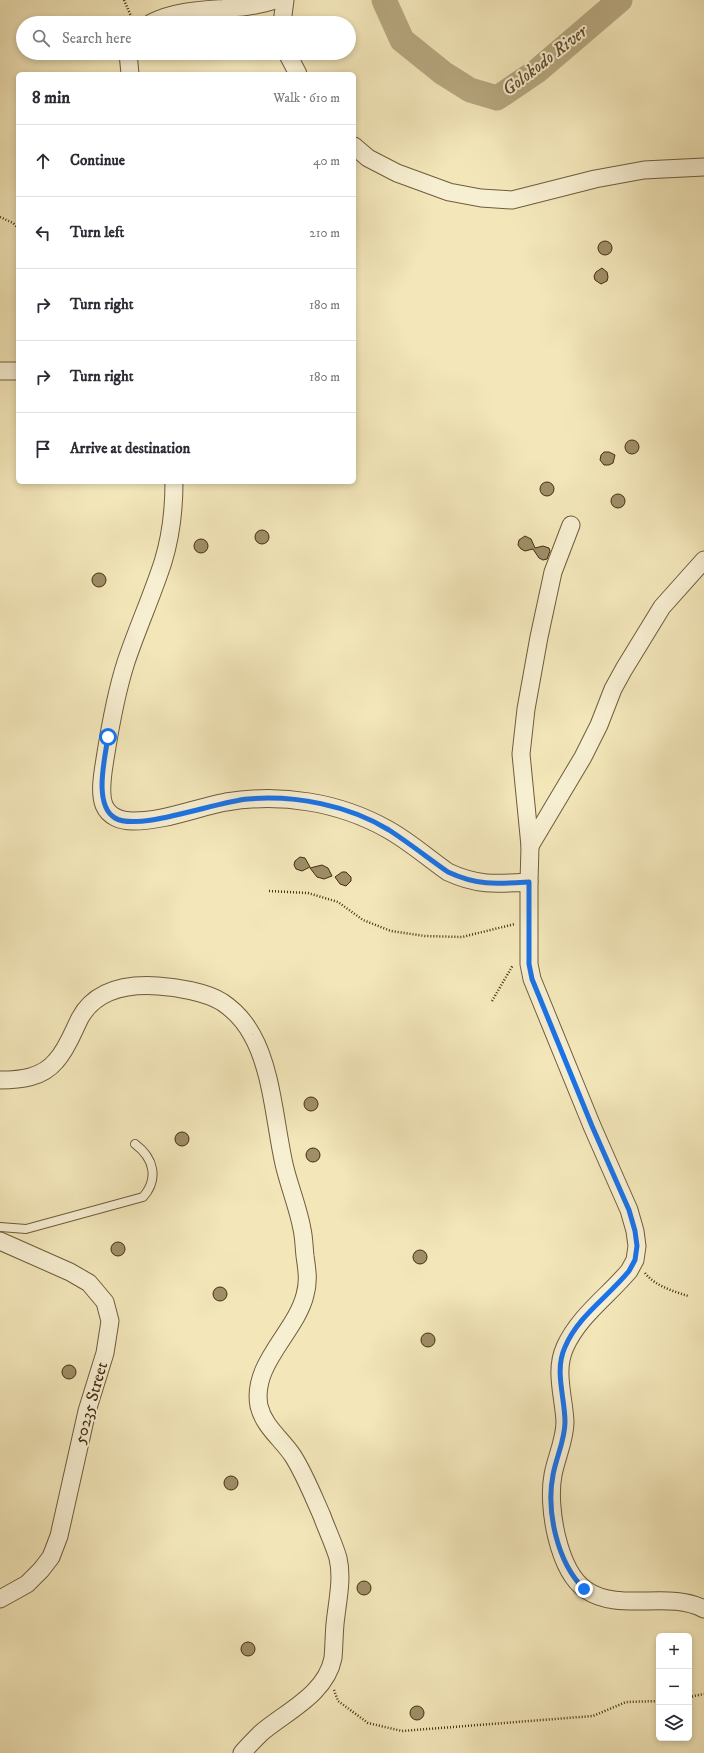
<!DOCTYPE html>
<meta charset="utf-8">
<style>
:root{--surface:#fff;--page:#f2f2f3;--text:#2b2b33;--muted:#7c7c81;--line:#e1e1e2}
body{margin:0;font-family:"IM FELL DW Pica",serif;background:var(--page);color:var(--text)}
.controls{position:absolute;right:12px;bottom:12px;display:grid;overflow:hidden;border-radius:6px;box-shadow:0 2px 6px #0003}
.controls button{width:36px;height:36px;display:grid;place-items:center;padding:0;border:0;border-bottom:1px solid var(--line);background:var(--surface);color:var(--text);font:20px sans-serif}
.stop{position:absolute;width:12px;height:12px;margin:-9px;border:3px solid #1a73e8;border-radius:50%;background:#fff}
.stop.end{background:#1a73e8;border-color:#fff;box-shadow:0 1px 4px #0008}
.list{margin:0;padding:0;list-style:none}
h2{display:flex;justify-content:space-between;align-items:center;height:52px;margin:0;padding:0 16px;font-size:17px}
h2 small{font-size:13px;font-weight:400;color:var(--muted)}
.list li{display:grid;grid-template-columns:26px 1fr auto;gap:12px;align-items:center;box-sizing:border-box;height:72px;padding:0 16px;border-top:1px solid var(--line)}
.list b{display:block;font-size:15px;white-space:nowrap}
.list em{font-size:13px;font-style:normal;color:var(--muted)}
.icon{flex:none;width:22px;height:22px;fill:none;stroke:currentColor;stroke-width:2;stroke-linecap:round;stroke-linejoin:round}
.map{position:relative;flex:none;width:704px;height:1753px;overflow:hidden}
.search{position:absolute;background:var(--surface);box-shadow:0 2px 6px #0003;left:16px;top:16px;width:340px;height:44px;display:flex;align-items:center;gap:10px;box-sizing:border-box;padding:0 14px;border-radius:22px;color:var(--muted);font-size:15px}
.panel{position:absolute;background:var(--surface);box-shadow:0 2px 6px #0003;left:16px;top:72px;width:340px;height:412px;border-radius:6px}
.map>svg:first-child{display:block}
</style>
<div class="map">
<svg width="704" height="1753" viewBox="0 0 704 1753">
<rect width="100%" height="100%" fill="#f3e7ba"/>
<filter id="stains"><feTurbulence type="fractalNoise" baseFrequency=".005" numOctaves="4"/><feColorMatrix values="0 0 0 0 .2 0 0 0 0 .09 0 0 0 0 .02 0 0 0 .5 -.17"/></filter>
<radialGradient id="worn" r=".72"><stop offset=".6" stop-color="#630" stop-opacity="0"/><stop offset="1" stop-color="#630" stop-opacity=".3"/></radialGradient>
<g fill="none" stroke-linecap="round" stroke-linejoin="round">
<polyline stroke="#b7a880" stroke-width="25" points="384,0 402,40 443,73 470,90 497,98 537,71 620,0"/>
</g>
<g fill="#9f8e68" stroke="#432d10">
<circle cx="605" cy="248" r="7"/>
<polygon points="602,268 607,272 608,277 607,281 601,284 595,280 594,276 596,272"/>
<circle cx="632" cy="447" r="7"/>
<polygon points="604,452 609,452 615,455 613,463 609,465 604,465 600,460 601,455"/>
<circle cx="547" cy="489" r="7"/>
<circle cx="618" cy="501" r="7"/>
<circle cx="262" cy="537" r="7"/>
<polygon points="525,536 531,539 535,548 543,546 549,548 550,551 547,559 543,560 539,558 533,549 525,551 521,549 518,545 519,540"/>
<circle cx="201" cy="546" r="7"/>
<circle cx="99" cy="580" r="7"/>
<polygon points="300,857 305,858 310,867 302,871 296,869 294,865 295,861"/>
<polygon points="322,865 328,868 332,876 324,879 317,877 310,868"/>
<polygon points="342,872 346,872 351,877 351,881 346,886 340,884 335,877"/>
<circle cx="311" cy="1104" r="7"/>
<circle cx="182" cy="1139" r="7"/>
<circle cx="313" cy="1155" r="7"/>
<circle cx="118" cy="1249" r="7"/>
<circle cx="420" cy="1257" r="7"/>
<circle cx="220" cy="1294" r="7"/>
<circle cx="428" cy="1340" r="7"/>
<circle cx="69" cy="1372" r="7"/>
<circle cx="231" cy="1483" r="7"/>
<circle cx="364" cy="1588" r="7"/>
<circle cx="248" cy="1649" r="7"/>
<circle cx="417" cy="1713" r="7"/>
</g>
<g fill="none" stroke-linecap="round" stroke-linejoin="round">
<g stroke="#6f5c3a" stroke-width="10">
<path id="service" d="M0,1227L26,1229L143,1197C159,1179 154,1158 135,1144"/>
</g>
<g stroke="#6f5c3a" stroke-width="19">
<g id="minor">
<path d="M151,23C190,3 235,14 275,0"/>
<polyline points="282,23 285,0"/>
<polyline points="128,53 130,74"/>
<polyline points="287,53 298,74"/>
<polyline points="354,146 368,158 397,173 449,192 481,198 512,200 595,179 644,170 704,167"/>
<polyline points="0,371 18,371"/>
<path d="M174,482C174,509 171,536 163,562C152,596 137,629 126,662C116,693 110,727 105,759C103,772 99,792 104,805C109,817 121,821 133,821C165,821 195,808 226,802C281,793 339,802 387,829C409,841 428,858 448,872C478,886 497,884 529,882V964L532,979L592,1126L629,1210L635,1231L637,1246L635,1260L629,1271C608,1296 579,1316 565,1347C554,1371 564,1397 565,1422C565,1440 556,1458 553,1475C547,1506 558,1571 586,1590C620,1613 668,1590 704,1609"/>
<polyline points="530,846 583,757 599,725 613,689 624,669 662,607 704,560"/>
<polyline points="529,882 530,846 521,754 526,709 539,637 553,572 571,525"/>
<path d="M0,1080C20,1080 42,1078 56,1061C67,1049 73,1032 80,1018C96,989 128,984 158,986C176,987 206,992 222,1002C234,1010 245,1022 252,1035C272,1070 275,1124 284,1164C289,1186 298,1207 302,1229C304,1238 304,1247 305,1256C307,1270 309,1281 305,1295C296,1332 251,1364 259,1406C264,1427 282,1439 293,1456C305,1475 313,1496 322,1516C327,1530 334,1544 338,1558C343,1579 337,1603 335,1624C334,1635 334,1647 333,1658C326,1694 287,1711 261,1733C255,1739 248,1746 242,1753"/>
<polyline points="0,1241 70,1272 89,1283 105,1302 110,1321 105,1353 87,1411 59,1536 51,1557 41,1570 27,1584 0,1599"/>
</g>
</g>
<g stroke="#432d10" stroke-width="2.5" stroke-dasharray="1 2" stroke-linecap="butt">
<polyline points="124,0 134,23"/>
<polyline points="0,217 13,223 18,228"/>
<polyline points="269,891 308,893 338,902 363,920 391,931 425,936 462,937 515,924"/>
<polyline points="492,1001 513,965"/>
<path d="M645,1273C655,1286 673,1291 688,1296"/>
<polyline points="334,1690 338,1701 368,1723 402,1731 593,1716 626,1702 659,1701"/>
<polyline points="689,1697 704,1694"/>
</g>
<use href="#service" stroke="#f7efd2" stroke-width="8"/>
<use href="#minor" stroke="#f7efd2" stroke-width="17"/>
</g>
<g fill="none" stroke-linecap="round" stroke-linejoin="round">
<path stroke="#1a73e8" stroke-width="5" d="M108,737C105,758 93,805 115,818C138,832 218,801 248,799C295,795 348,805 389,830C409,843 428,858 448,872C478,886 497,884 529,882V964L532,979L592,1126L629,1210L635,1231L637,1246L635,1260L629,1271C608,1297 578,1316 565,1347C554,1371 565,1397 565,1422C565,1440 556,1458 553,1475C546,1511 557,1562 584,1589"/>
</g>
<g text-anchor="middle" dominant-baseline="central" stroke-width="4" stroke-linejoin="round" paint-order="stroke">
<g font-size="17" fill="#432d10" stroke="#f7efd2">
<text transform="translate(91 1403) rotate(-74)">50235 Street</text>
</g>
<g font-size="18" font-style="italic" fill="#604c2c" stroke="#f7efd2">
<text transform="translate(545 61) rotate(-38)">Golokodo River</text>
</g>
</g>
<rect width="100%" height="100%" filter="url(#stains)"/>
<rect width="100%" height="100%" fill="url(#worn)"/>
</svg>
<div class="controls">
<button>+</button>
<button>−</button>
<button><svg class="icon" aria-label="layers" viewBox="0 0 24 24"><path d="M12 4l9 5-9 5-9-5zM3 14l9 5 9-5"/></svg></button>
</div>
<div class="stop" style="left:108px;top:737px"></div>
<div class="stop end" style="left:584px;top:1589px"></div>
<div class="search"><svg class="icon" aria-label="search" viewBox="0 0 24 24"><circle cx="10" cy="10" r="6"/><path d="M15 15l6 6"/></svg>Search here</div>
<section class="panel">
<h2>8 min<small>Walk · 610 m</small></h2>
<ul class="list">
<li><svg class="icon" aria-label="ahead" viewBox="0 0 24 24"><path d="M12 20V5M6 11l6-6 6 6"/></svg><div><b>Continue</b></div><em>40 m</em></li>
<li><svg class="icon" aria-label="left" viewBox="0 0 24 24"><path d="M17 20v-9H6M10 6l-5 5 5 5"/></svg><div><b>Turn left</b></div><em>210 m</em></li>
<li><svg class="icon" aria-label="right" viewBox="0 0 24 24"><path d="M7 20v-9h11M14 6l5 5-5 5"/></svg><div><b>Turn right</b></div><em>180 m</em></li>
<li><svg class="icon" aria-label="right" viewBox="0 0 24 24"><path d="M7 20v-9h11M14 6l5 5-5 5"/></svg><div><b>Turn right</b></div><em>180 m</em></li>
<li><svg class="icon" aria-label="arrive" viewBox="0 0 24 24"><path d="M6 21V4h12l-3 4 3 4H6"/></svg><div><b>Arrive at destination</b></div></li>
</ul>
</section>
</div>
